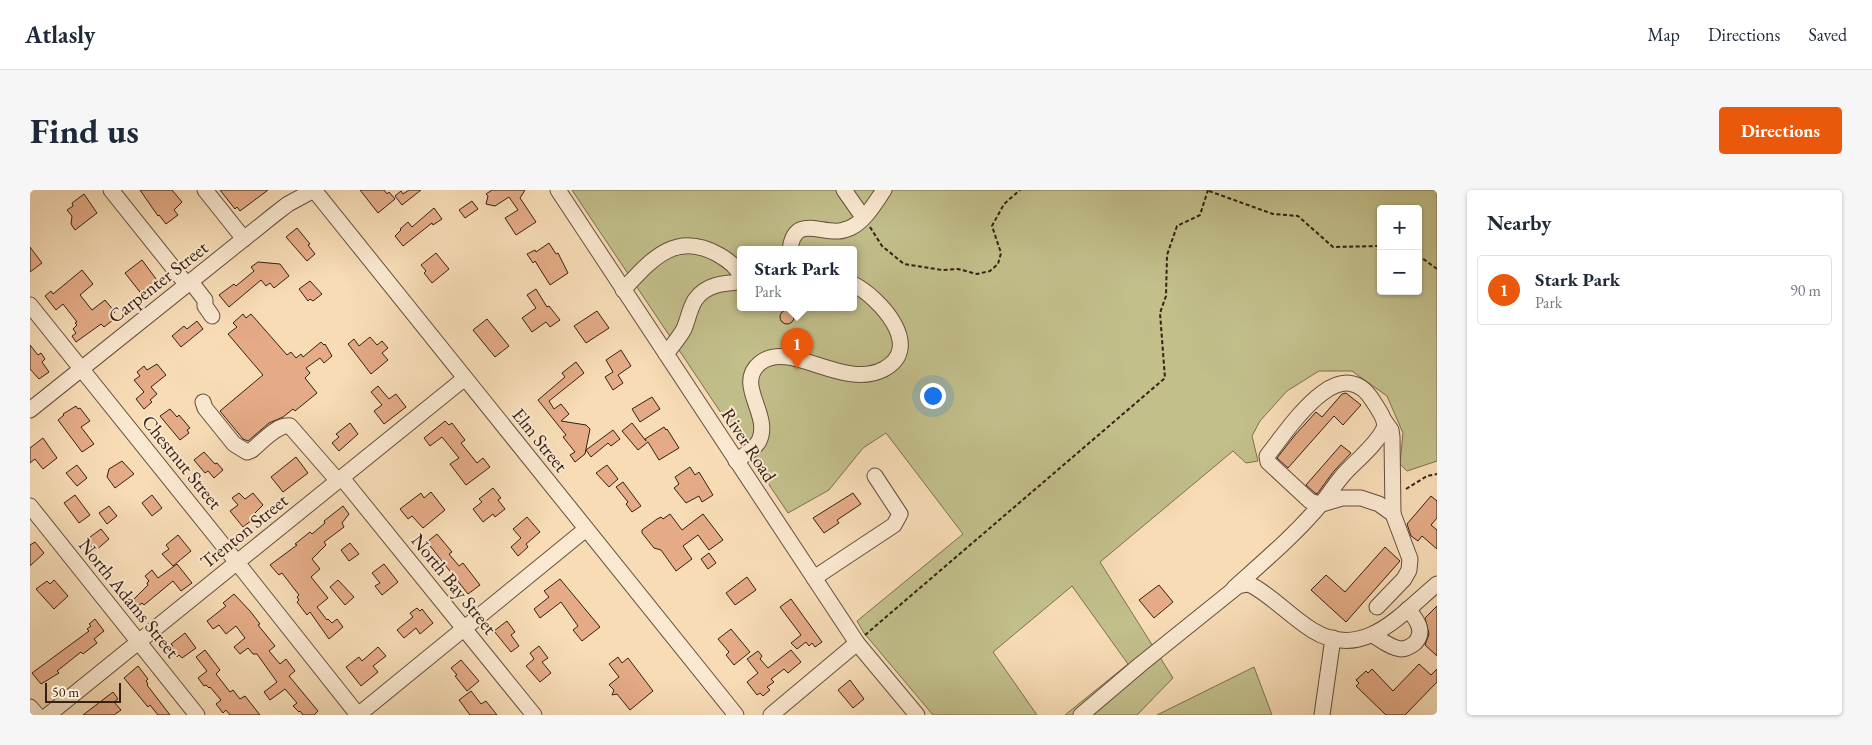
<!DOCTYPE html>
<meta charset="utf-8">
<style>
:root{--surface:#fff;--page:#f6f6f7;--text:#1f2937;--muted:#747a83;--line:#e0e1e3;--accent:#ea580c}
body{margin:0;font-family:"EB Garamond",serif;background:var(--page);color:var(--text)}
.controls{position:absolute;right:15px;top:15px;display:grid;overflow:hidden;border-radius:5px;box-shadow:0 1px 4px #0004}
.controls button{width:45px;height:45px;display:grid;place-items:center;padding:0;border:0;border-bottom:1px solid var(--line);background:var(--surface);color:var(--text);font:25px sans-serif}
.scale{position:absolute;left:15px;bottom:12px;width:76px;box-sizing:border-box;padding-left:5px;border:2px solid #362014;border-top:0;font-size:14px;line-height:18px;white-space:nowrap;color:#362014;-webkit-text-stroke:4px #fae8d0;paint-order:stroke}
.you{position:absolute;left:902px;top:205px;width:18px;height:18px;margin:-12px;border:4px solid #fff;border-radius:50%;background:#1a73e8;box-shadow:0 0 0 8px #1a73e833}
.badge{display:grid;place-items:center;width:32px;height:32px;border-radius:50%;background:var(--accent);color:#fff;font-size:16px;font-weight:700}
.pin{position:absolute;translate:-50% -41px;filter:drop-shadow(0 1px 2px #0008)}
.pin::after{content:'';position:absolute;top:26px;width:18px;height:15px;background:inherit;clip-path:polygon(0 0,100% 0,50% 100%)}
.popup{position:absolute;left:707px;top:56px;width:120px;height:65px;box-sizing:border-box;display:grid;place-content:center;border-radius:5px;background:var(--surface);filter:drop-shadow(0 1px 4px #0005);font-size:16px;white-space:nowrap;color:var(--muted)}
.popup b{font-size:19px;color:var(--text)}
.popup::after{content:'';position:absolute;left:50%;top:100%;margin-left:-10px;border:10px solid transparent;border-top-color:var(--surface)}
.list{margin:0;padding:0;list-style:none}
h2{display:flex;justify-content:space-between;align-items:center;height:65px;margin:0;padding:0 20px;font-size:21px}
h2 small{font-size:16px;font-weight:400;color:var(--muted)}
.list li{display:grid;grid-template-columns:32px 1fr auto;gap:15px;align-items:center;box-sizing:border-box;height:70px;margin:0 10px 10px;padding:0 10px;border:1px solid var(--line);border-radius:5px}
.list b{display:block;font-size:19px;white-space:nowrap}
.list p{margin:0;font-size:16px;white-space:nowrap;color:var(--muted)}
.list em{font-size:16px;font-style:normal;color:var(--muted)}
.map{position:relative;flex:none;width:1407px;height:525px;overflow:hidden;border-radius:5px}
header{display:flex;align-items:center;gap:30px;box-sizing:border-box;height:70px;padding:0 25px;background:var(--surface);border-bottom:1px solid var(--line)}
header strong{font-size:24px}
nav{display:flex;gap:28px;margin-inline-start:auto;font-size:18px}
.intro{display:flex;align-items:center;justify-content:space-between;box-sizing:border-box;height:120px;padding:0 30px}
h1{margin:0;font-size:35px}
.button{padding:12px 22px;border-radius:5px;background:var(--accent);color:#fff;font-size:18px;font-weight:700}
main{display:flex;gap:30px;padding:0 30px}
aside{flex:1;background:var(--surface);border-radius:5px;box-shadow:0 1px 4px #0004}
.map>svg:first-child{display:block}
</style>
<header>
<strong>Atlasly</strong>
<nav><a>Map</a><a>Directions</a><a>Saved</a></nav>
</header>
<div class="intro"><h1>Find us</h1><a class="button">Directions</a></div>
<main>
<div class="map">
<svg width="1407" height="525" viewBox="0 0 1407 525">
<rect width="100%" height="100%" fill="#f7dcb6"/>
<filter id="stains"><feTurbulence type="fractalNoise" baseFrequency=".004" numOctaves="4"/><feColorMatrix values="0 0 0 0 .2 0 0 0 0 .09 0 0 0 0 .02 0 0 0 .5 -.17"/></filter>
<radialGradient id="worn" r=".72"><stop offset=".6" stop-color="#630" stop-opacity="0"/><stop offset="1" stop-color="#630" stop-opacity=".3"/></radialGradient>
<g fill="#c2bf8b" stroke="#7c7050" fill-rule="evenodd">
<path d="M542,0H1407V271L1377,281L1370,274L1373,243L1357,206L1322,181H1289L1257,201L1230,231L1222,246L1228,271L1216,273L1203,261L1070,372L1143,488L1107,525H1035L1098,474L1042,396L963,462L1007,525H903L834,443L827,431L933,344L856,243L833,258L799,300L758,323ZM1351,19H1388V101H1351ZM711,60H823V118H711Z"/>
<polygon points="1224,477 1242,525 1127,525"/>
</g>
<g fill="#e4ab86" stroke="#362014">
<polygon points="110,0 142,0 152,12 144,20 148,25 136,34 129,25 128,26"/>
<polygon points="190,0 238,0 210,21 207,17 205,19"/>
<polygon points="330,0 354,0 357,4 359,2 365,9 348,23"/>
<polygon points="379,0 391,0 372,15 365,6 371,1 373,4"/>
<polygon points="462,0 495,0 490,8 506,32 486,45 475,28 488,20 479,7 465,16 456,14 458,6 456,4"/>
<polygon points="54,4 67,23 45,40 41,34 42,26 37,20 43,16 42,13"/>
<polygon points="442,11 448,19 435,28 429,20"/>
<polygon points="404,18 412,29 403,35 402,33 373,56 365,46 371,40 370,39 378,32 382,37"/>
<polygon points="267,38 280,54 278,55 285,64 277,71 256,47"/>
<polygon points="519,53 526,64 528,63 538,83 520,95 505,71 503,73 497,64 505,60 506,62"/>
<polygon points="0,57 12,73 0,82"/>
<polygon points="406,63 419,79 402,93 394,83 396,81 391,75"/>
<polygon points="112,70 129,93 113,106 95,83"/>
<polygon points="228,72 250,74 259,86 244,98 240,93 236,96 231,90 199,117 189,105 204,94 206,96 224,81 221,77"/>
<polygon points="52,80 63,94 50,105 62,120 75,110 85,122 80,126 83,130 74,137 71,134 46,152 42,146 46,143 43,139 47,135 45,133 47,132 33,114 26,120 15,106 21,101 23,104"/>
<polygon points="280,91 292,104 283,111 280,109 278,111 269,99"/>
<polygon points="506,99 517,117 519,116 530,130 520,137 516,132 502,142 492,128 506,118 497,105"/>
<circle cx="757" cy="127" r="7"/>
<polygon points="567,121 579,138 556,153 544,136"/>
<polygon points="213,124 216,128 221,124 257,165 261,162 266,168 271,164 273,167 291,152 294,155 295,154 302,166 294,173 290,168 276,178 280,183 275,188 287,203 265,221 263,219 253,227 239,233 218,251 213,249 190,221 233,185 198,144 207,137 203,133"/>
<polygon points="457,129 479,156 465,167 443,140"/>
<polygon points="167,131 173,139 151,157 142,146 154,136 157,139"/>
<polygon points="340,147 347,155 352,151 358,158 352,163 358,170 341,184 318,154 324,149 329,156"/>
<polygon points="0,155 8,165 11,163 15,169 12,172 19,182 9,189 0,179"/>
<polygon points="591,160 601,176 588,185 593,193 583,200 575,187 583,182 576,170"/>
<polygon points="546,172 554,183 519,211 524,219 531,214 539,224 531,231 556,235 560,239 555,264 545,272 540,265 545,262 533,247 536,245 508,210 535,187 532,183"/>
<polygon points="127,174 136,185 121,197 127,204 120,210 122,212 114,219 106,209 114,202 104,190 110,186 107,182 114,176 117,180"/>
<polygon points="348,196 359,209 366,204 376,217 354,234 344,221 352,215 341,202"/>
<polygon points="1316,203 1331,215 1313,235 1304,226 1258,278 1247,268 1265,245 1286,222 1292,227 1312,204"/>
<polygon points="622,207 630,219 610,232 602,219"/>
<polygon points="46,216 48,219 50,218 60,231 51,237 64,254 52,262 28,230 34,225 33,224"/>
<polygon points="140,219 147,227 149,225 160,238 157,240 159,243 150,250 130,226"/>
<polygon points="415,231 419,235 422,233 435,250 431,253 447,273 453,268 460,277 436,295 420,274 429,268 412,247 400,256 394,248"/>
<polygon points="320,233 328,244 309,261 302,253 309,247 306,244"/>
<polygon points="602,233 616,251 615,249 634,237 636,240 637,239 649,258 629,270 618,252 608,260 592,241"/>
<polygon points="583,240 590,249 581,256 578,253 561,267 556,260"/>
<polygon points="13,248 27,268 13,279 5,269 0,273 0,258"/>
<polygon points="1311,255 1321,263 1304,281 1287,304 1285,303 1276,295"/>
<polygon points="174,262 185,274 187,273 193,280 184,288 178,281 175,283 164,270"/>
<polygon points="266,267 278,283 253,302 241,287"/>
<polygon points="92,271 104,284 85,298 77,287 79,279"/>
<polygon points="47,275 57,288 47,296 36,283"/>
<polygon points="577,275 588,289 579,297 566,283"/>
<polygon points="660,277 665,285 669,282 683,305 672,312 669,306 656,313 644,298 649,294 645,287"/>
<polygon points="593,292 611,316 602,322 596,314 598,312 586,297"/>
<polygon points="463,298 471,308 468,310 475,319 465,327 463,324 453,332 443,319 452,312 449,309"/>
<polygon points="401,302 415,320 393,338 382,326 378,329 370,319 391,303 394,308"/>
<polygon points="209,303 215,309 223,303 233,315 220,328 222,330 213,337 200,321 208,315 202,308"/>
<polygon points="823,303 831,314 807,330 809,333 794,343 783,328"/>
<polygon points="45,305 60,325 49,333 34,313"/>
<polygon points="122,305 132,318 122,326 112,313"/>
<polygon points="1401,306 1407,311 1407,328 1401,335 1407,340 1407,359 1392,346 1388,351 1381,346 1377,334"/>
<polygon points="79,316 87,326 77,334 69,323"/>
<polygon points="313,316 319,324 312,333 314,337 294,352 296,355 282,369 290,379 281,387 298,408 287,417 297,430 298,429 302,433 307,429 313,437 299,449 280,422 277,425 267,412 269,410 267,407 269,405 252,383 249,385 240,375 267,355 265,354 280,342 282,344 295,333 294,331"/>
<polygon points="640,324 652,340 673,324 693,350 679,360 668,345 653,356 662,369 646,381 631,360 624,358 612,343 612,340 627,329 631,327 633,329"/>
<polygon points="497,327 510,342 496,354 498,357 488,366 481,357 491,348 483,339"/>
<polygon points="71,339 79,349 65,361 56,350"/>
<polygon points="407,344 422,362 419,364 429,376 433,373 450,395 438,404 397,352"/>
<polygon points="148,345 161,361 143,376 132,364 139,359 136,355"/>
<polygon points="5,352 14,363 0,376 0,355"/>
<polygon points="320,353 329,364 319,371 311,360"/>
<polygon points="1355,357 1370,371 1316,432 1281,400 1296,385 1315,402"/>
<polygon points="679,363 686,373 678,379 671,369"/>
<polygon points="147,374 162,393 151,401 143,391 114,415 112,413 108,416 103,410 118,395 117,393 119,391 115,386 122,380 128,388"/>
<polygon points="354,374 368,392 352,405 345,396 350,393 342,383"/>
<polygon points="717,387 726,400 705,415 696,403"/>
<polygon points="530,389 570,437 552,451 543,440 548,436 531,412 510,428 504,419 519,407 514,401"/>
<polygon points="24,390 38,406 24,419 6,399 17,391 20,394"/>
<polygon points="308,390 324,407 315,415 300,397"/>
<polygon points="1129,395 1143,412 1124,428 1109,410"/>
<polygon points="204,404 220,421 230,434 228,435 245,456 239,461 250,474 256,469 265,481 259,486 288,521 284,525 273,525 270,521 269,522 263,516 267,513 255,499 240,510 234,502 247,492 227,464 223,464 218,458 210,464 204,457 215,448 206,436 196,444 189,435 183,439 177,431 196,416 193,413"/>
<polygon points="761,409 792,452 785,457 782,453 779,456 776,452 767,459 761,453 771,445 750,417"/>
<polygon points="1407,416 1407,466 1395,455 1399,444 1395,428"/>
<polygon points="387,418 390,421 392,419 403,433 390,444 386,438 374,448 367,440 383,427 380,423"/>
<polygon points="65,429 74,441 64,449 67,453 53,464 51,462 27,481 29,483 11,494 2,483 59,441 57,439 61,436 59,434"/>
<polygon points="477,431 485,442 481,445 489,456 481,462 464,441"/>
<polygon points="701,439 720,462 704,475 696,465 699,462 688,449"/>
<polygon points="155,443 166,458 152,468 149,465 147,467 140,457 143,456 141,454"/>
<polygon points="509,456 518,468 512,472 521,483 510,492 496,476 504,469 500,463"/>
<polygon points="348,457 356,466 343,476 348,482 331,496 316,477 329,467 332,471"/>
<polygon points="175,460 190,480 186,484 200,502 203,500 210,509 215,506 230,525 200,525 196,520 193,523 186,514 191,510 180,497 179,498 176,495 174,496 168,488 177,481 166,467"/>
<polygon points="761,460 771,472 758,483 754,479 741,489 744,492 737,497 740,500 733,506 730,503 727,505 717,492 728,483 717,469 728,461 732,466 730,469 738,478"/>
<polygon points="588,467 592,473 598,468 623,501 600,520 587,504 582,505 584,500 579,495 589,487 579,474"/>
<polygon points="431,470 449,491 437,501 425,486 427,485 421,478"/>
<polygon points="1389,474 1401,485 1407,479 1407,492 1375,525 1356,525 1326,496 1329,493 1326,490 1336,481 1338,483 1342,479 1363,501"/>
<polygon points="108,476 118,489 116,491 118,494 117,495 140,525 128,525 120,515 118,517 94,488"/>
<polygon points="820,490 834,509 823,518 808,500"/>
<polygon points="441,501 451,514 456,511 467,525 440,525 429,510"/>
<polygon points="83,502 88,509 84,512 91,520 84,525 53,525"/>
</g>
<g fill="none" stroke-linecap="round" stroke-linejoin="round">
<g stroke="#664f3c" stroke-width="17">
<g id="minor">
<polyline points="81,0 157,95"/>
<polyline points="175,0 214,49"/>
<polyline points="284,0 706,525"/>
<polyline points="528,0 827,453 887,525"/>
<polyline points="814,0 833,27"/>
<path d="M760,60C764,25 789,43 809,41C812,41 817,39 820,38C835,31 845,13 854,0"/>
<polyline points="161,92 175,110 175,116 182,126"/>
<path d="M593,100C621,70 645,40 689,65C698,70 706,76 711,86"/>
<polyline points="0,115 213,380 328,525"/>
<path d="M636,164C642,156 649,148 654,139C658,129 660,118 665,110C676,94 694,93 711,92"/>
<path d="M173,212L175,218L204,254L217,262L222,260C232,252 247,234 260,236L308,291"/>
<polyline points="0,220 245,24 258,14 284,0"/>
<polyline points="1354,230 1361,240 1362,247 1363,324"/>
<path d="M706,271C714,265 724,260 729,251C742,225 704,194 730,173C760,149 814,201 854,179C895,157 849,107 823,94"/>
<polyline points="312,288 504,525"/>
<polyline points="0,316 167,525"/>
<polyline points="784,388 864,335 870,324 845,286"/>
<path d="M1204,398C1234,371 1265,345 1291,314C1299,304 1306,293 1314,284C1325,272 1349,252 1354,238C1357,230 1347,218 1343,211C1310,157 1258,240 1237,266L1238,272L1280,311L1286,313L1292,314L1312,308H1331L1349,314L1363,324L1380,369L1379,380L1374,389L1347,417"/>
<path d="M1343,445C1351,450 1361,458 1371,459C1376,459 1381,456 1385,453C1396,441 1386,429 1378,419"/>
<polyline points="0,517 7,525"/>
<polyline points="18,525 435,188"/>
<polyline points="328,525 556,339"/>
<polyline points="741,525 827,453"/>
<path d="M1051,525L1111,474L1208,396L1217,394L1223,396C1244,408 1261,427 1282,440C1333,472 1371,424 1407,394"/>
<polyline points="1292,525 1303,448"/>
</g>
</g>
<g stroke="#362014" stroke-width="2" stroke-dasharray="4 2.5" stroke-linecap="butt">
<polyline points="1179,1 1243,24 1268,26 1303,57 1351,56"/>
<polyline points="840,37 852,56 874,74 912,80 928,79 947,84 960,81 968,74 971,63 962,36 974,14 990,0"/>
<polyline points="1388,65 1407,79"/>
<polyline points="1376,299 1397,286 1407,284"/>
<polyline points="835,445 1135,188 1130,123 1136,106 1137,65 1147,36 1170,25 1178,0"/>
</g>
<use href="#minor" stroke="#fae8d0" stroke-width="15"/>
</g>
<g text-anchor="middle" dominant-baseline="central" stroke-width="4" stroke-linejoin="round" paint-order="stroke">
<g font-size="19" fill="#362014" stroke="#fae8d0">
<text transform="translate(128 92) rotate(-38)">Carpenter Street</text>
<text transform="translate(510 250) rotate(51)">Elm Street</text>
<text transform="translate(719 255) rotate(57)">River Road</text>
<text transform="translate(152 272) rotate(51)">Chestnut Street</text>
<text transform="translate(214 341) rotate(-39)">Trenton Street</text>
<text transform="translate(424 394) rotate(51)">North Bay Street</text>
<text transform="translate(99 408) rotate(51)">North Adams Street</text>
</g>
</g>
<rect width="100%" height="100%" filter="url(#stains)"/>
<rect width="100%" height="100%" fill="url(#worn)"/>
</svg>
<div class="controls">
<button>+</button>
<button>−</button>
</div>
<div class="scale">50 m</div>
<div class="you"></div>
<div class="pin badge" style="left:767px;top:179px">1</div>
<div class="popup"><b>Stark Park</b>Park</div>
</div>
<aside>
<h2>Nearby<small></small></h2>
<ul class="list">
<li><span class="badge">1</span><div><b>Stark Park</b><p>Park</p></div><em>90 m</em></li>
</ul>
</aside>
</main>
